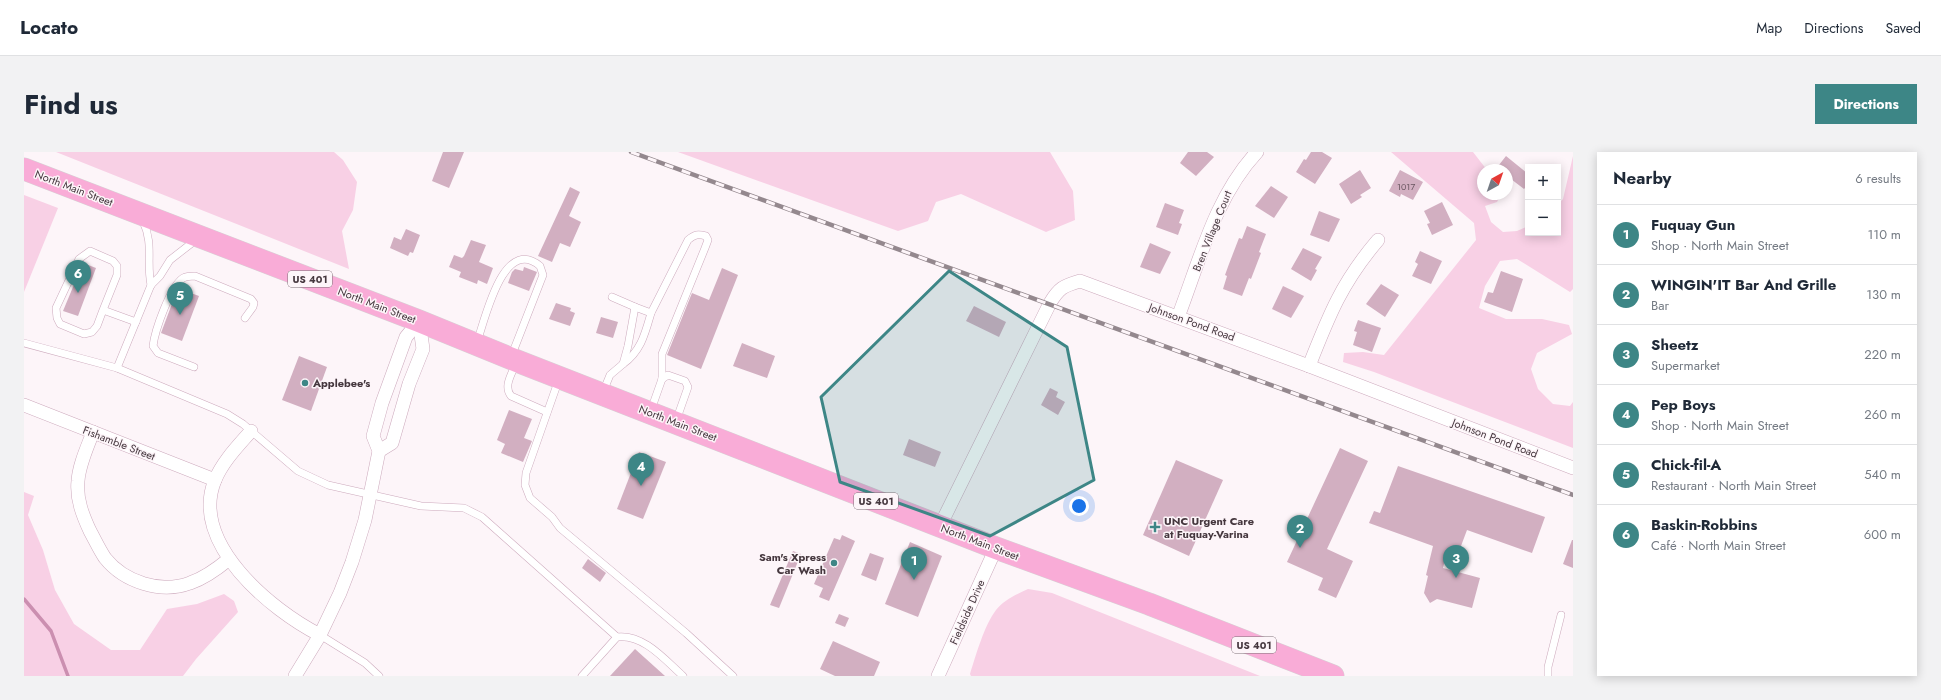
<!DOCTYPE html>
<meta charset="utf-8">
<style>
:root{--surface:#fff;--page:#f2f2f3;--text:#1f2937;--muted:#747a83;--line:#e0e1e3;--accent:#3d8686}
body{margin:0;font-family:Jost,sans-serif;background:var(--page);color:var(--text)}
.controls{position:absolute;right:12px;top:12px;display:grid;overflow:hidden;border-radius:0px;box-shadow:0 2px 10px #0003}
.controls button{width:36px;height:36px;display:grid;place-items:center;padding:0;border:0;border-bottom:1px solid var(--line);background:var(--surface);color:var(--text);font:20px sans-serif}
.compass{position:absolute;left:1453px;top:12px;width:36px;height:36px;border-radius:50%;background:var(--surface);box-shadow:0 2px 10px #0003;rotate:40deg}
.you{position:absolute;left:1055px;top:354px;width:14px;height:14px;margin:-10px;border:3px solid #fff;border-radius:50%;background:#1a73e8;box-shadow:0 0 0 6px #1a73e833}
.badge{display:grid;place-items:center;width:26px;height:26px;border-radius:50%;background:var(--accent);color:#fff;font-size:13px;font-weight:700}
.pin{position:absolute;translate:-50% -33px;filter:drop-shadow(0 1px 2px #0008)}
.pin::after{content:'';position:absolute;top:21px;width:14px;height:12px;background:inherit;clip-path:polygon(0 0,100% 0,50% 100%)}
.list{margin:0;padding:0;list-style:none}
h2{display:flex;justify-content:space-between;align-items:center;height:52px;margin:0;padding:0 16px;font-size:17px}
h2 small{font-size:13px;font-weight:400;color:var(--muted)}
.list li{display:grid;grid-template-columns:26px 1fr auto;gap:12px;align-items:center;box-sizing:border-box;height:60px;padding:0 16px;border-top:1px solid var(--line)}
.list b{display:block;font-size:15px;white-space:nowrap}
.list p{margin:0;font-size:13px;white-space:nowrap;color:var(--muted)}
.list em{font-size:13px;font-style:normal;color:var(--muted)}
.map{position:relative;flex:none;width:1549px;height:524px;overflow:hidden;border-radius:0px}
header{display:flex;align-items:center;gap:24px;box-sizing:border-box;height:56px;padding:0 20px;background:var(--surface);border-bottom:1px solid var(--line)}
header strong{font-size:19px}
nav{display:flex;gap:22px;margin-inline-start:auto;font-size:14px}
.intro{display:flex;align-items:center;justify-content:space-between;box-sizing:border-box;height:96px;padding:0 24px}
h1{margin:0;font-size:28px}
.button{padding:10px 18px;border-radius:0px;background:var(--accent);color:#fff;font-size:14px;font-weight:700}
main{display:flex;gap:24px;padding:0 24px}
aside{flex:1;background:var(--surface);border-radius:0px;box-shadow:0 2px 10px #0003}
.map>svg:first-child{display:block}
</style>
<header>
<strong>Locato</strong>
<nav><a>Map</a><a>Directions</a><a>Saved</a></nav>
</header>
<div class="intro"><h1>Find us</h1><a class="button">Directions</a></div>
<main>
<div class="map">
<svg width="1549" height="524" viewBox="0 0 1549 524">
<rect width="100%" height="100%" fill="#fdf5f9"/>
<g fill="#f8d0e5">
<polygon points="32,0 310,0 319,8 333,30 329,58 318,79 325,117"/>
<polygon points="654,0 1026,0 1049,39 1051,68 1022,80 937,42 912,50 904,69 874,79"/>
<polygon points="1367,0 1449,0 1463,18 1459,18 1459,42 1477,42 1473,50 1461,54 1467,70 1479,80 1493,79 1504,74 1504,81 1534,81 1534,52 1539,47 1549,4 1549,137 1546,140 1493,107 1476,109 1461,134 1455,156 1482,167 1518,167 1545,173 1548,182 1513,201 1507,217 1514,237 1529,252 1546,254 1549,250 1549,296 1350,220 1319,210 1320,201 1339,200 1360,203 1452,88 1450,71"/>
<polygon points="0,43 34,56 0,140"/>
<polygon points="0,340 10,344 4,363 19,398 31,438 50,472 87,498 116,498 143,457 173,452 200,442 210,449 214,460 172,507 159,524 0,524"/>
<path d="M1004,437L1028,441L1236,524H947L946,522C952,503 960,474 972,458C980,448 993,442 1004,437Z"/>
</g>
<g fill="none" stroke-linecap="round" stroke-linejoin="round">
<polyline stroke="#cb8fb0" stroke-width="3.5" points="0,447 27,479 44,524"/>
</g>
<g fill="#d2afc1">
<polygon points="419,0 440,0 425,36 408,29"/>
<polygon points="1164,0 1183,0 1190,5 1172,24 1156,11"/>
<polygon points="1287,0 1298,0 1308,6 1291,32 1272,20 1280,7 1282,8"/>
<polygon points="1482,4 1504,22 1504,33 1500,37 1483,24 1483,18 1471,18"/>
<polygon points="1336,18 1347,36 1336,43 1338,45 1327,52 1315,32"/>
<polygon points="1376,18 1399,30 1389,48 1377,42 1376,45 1365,39"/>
<polygon points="1247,34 1264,45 1250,66 1231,54"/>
<polygon points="546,35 556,40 545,64 557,70 546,95 536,91 528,110 514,104"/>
<polygon points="1418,50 1429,73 1408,83 1403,72 1406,71 1400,59"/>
<polygon points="1141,51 1160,58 1155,71 1158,72 1154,83 1132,75"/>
<polygon points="1295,59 1316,67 1305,90 1286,83"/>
<polygon points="1223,74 1242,82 1235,100 1237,101 1227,127 1225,126 1218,144 1199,137 1203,124 1201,123 1205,112 1215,86 1218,87"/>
<polygon points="382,77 396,83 389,101 386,100 384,104 366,96 370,85 377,88"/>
<polygon points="447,88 462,93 455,110 469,116 463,132 454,128 453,132 435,125 437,120 425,115 430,103 438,106 440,104"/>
<polygon points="1126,91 1147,100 1136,122 1116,115"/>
<polygon points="1279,96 1298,105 1291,117 1293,118 1287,129 1267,117"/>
<polygon points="1396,99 1418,109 1407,132 1388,124 1394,112 1391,110"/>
<polygon points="59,111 72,116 54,164 39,159"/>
<polygon points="500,115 513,120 505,139 484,131 488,120 491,117 499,119"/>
<polygon points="698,116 714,123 677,217 643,203 668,141 685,148"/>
<polygon points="1477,119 1499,127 1488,160 1460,150 1464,140 1469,141"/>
<polygon points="1357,132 1375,143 1361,165 1342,152"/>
<polygon points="1259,134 1280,144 1267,166 1248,157"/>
<polygon points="156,137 175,144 158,189 137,181 149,149"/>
<polygon points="532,151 547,156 546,159 551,161 546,174 525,167"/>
<polygon points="950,154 982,170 975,185 942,169"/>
<polygon points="577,165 594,170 589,186 572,181"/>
<polygon points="1334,168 1357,176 1348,200 1329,193 1333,180 1330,179"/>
<polygon points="718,191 751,204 743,226 709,214"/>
<polygon points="275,204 303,215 287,259 258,248"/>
<polygon points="1026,236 1034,240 1032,245 1041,250 1034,263 1017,253"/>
<polygon points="485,258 508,267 500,286 508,289 499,310 477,301 481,292 473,288"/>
<polygon points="885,287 917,300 911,315 879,303"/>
<polygon points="1316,296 1344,309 1303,397 1329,409 1312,446 1294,438 1299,426 1263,410"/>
<polygon points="615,300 642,310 619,367 593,357"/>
<polygon points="1152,308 1199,328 1165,404 1119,383"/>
<polygon points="1374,314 1521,365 1508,401 1443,378 1434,402 1423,399 1419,416 1456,426 1448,456 1413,447 1406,451 1400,441 1404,424 1402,423 1409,394 1345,371 1350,359 1356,361"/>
<polygon points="818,383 831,389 805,449 795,445 799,436 790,432 810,386 816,388"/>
<polygon points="1548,388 1549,388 1549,416 1539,412"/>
<polygon points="886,390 918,404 894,465 861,452"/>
<polygon points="769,399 777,402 755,456 746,453"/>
<polygon points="846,401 860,406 852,429 837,423"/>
<polygon points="564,407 582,421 576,430 558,416"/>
<polygon points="815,462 825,466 821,475 811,471"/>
<polygon points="809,489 856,510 850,524 811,524 796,517"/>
<polygon points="611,497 641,524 586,524"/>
</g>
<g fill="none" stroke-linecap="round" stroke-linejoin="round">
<g stroke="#cdaabd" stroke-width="8">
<g id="lane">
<path d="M119,69C130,93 122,109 127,133"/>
<polyline points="79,158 93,123 93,114 89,109 66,99 55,107 32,156 33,166 36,172 60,182 68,180 73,174 79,158 112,170"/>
<path d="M627,161L664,88C671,82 674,82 682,84L684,88L681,96L638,202V227L627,258"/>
<path d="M453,190C461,168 479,83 516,114L519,123L487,205"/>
<polyline points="0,191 93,216 203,262 219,272 274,319 304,333 397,354 440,356 458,365 593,485"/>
<path d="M492,211C488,222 479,234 487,244L523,260"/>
<path d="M599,212C617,199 621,182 627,161L611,155"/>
<path d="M170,215L134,201L129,194C131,178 146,135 159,126C163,124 167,124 171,124L227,147L230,151L229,155L221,166"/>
<polyline points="93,216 127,133 136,124 146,108 173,87"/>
<polyline points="535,227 502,321 501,333 506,346 528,365 536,376 662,481 709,524"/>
<polyline points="638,227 644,223 661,229 664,235 652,269"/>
<polyline points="579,240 586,223 599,212 604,194 611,155 588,145"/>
<polyline points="296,483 341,511 355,524"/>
<path d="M558,524L593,485C620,482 641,508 659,524"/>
<polyline points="1524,524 1524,515 1537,463"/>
</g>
</g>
<g stroke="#cdaabd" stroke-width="14">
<g id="street">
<path d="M1154,165C1176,108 1191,45 1233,0"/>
<path d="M1285,214C1305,163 1318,130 1354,88"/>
<polyline points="0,253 191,328"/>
<path d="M227,279C214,294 199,309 191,328C165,391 247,458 296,483"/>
<path d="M69,280C63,296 55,313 54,329C52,347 59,364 66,379C71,388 75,397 81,406C100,430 137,442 166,431C181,426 193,417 205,407"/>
<polyline points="355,299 368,291 385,232 399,197 395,169"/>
<path d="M916,374L1026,151C1035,136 1039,134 1056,129L1285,214L1549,316"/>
<polyline points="271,524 296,483 316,441 328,410 341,368 355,299 349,284 358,251 382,185 395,169"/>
<polyline points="914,524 972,396"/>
</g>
</g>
<g stroke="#d6d3d5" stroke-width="23">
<polyline id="highway" points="0,17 395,169 493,209 972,396 1125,452 1309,524"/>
</g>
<use href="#lane" stroke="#fff" stroke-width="7"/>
<use href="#street" stroke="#fff" stroke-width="13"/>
<use href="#highway" stroke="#f9acd7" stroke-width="22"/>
<g stroke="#94888e" stroke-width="4.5">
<polyline id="rail" points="607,0 1549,343"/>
</g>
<use href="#rail" stroke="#fdf5f9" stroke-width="3" stroke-dasharray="9" stroke-linecap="butt"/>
</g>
<path fill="#3d8686" fill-opacity="0.2" stroke="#3d8686" stroke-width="3" stroke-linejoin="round" d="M925,119L1043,195L1070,328L966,384L816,330L797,245Z"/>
<g fill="#3d8686" stroke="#fdf5f9" stroke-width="1.5">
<circle cx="281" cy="231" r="4"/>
<path d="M1129 369h4v4h4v4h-4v4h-4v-4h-4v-4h4z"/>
<circle cx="810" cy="411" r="4"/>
</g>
<g text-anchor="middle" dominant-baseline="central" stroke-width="3" stroke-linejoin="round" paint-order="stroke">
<g font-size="9" fill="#68555f">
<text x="1382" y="34">1017</text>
</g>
<g fill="#fdf5f9" stroke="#7c7076" stroke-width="1">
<rect x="264" y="119" width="44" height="16" rx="3"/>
<rect x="830" y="341" width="44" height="16" rx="3"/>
<rect x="1208" y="485" width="44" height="16" rx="3"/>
</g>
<g font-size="10" font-weight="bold" fill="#45373e">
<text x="286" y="127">US 401</text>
<text x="852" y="349">US 401</text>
<text x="1230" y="493">US 401</text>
</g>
<g font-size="11" fill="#45373e" stroke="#fdf5f9">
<text transform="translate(50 36) rotate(21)">North Main Street</text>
<text transform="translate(1188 79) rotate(-68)">Bren Village Court</text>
<text transform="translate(353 153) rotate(21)">North Main Street</text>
<text transform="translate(1168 170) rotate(20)">Johnson Pond Road</text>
<text transform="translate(654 271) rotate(21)">North Main Street</text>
<text transform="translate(1471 286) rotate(21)">Johnson Pond Road</text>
<text transform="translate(95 291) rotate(21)">Fishamble Street</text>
<text transform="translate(956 390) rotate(21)">North Main Street</text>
<text transform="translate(943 460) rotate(-66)">Fieldside Drive</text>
</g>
<g font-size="11" font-weight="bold" fill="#45373e" stroke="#fdf5f9" text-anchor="start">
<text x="289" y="231">Applebee's</text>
<text x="1140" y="369">UNC Urgent Care<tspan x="1140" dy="13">at Fuquay-Varina</tspan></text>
<text x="802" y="405" text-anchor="end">Sam's Xpress<tspan x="802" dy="13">Car Wash</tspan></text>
</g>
</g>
</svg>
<div class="controls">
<button>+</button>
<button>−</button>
</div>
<svg class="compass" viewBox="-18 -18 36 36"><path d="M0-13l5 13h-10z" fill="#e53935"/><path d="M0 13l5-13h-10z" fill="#747a83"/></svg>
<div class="you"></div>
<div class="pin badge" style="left:890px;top:428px">1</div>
<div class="pin badge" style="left:1276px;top:396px">2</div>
<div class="pin badge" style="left:1432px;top:426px">3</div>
<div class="pin badge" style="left:617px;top:334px">4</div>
<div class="pin badge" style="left:156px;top:163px">5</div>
<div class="pin badge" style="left:54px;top:141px">6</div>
</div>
<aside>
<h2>Nearby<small>6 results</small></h2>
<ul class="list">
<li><span class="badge">1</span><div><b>Fuquay Gun</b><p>Shop · North Main Street</p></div><em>110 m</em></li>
<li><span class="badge">2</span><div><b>WINGIN'IT Bar And Grille</b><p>Bar</p></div><em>130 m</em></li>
<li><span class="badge">3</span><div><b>Sheetz</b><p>Supermarket</p></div><em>220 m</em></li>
<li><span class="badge">4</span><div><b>Pep Boys</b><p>Shop · North Main Street</p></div><em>260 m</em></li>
<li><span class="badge">5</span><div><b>Chick-fil-A</b><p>Restaurant · North Main Street</p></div><em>540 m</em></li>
<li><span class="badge">6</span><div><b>Baskin-Robbins</b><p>Café · North Main Street</p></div><em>600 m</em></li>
</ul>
</aside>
</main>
